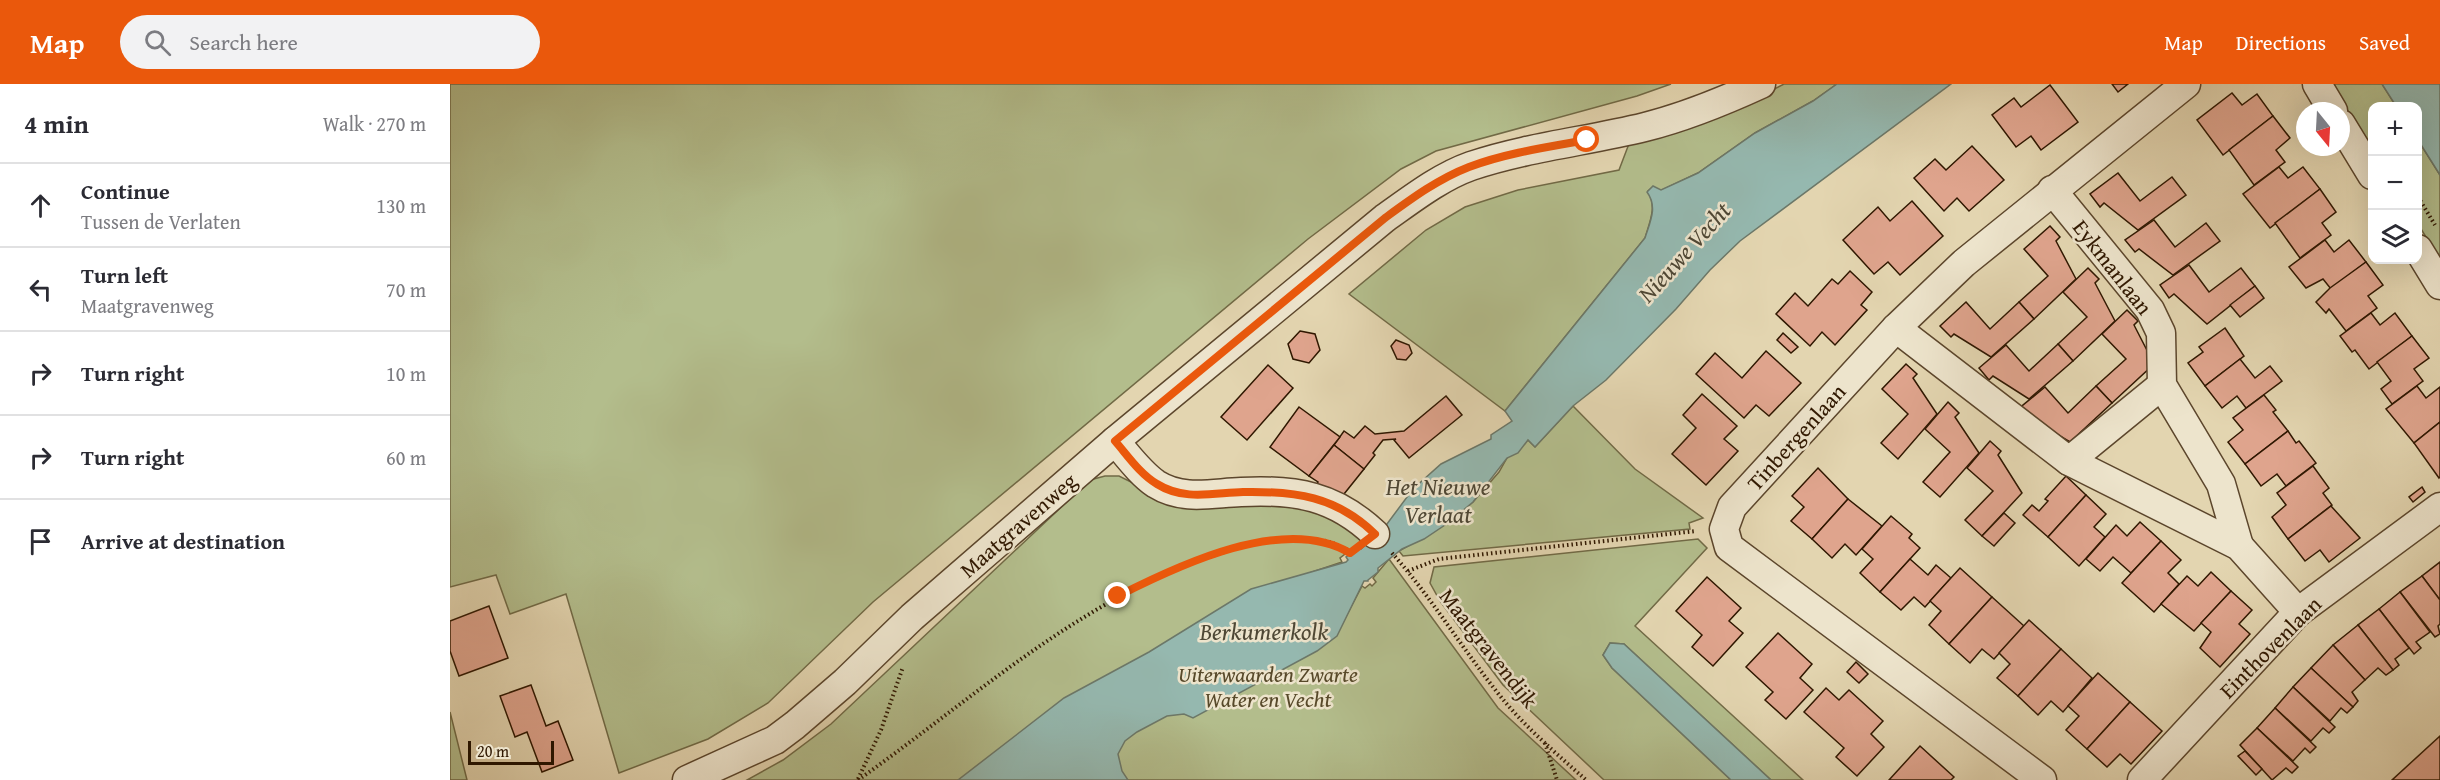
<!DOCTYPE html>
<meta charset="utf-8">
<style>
:root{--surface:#fff;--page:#f2f2f3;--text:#2b2b33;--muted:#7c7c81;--line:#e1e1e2;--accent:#ea580c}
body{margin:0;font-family:"Gentium Book Plus",serif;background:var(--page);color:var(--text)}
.controls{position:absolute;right:18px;top:18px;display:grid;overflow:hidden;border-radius:12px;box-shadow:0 6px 24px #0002}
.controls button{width:54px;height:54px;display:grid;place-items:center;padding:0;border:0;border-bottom:2px solid var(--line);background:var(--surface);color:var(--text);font:30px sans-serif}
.compass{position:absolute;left:1846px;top:18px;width:54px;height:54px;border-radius:50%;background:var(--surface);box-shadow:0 6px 24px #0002;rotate:162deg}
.scale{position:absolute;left:18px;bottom:15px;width:86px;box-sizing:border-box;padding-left:6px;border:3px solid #2f1700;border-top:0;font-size:16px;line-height:21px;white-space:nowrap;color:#2f1700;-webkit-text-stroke:4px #ede4cc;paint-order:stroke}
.stop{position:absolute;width:18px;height:18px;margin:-14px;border:4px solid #ea580c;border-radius:50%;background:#fff}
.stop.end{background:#ea580c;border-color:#fff;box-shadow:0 2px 6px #0008}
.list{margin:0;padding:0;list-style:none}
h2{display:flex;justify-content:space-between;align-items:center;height:78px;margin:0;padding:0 24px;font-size:26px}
h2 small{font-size:20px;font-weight:400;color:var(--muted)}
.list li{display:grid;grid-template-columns:39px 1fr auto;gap:18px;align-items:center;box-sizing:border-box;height:84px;padding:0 24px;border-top:2px solid var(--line)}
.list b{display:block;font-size:22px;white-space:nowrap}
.list p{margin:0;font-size:20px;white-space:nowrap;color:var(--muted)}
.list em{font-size:20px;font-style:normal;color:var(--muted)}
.icon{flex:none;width:33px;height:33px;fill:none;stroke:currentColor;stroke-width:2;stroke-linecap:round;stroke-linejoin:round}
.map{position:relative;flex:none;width:1990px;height:696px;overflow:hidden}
header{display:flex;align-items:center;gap:36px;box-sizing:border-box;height:84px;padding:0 30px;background:var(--accent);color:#fff}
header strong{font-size:28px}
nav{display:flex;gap:33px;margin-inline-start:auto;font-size:21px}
.search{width:420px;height:54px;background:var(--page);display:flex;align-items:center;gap:15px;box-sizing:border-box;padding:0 21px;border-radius:33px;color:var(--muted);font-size:22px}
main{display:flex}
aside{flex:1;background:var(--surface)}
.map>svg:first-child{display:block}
</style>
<header>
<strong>Map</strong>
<div class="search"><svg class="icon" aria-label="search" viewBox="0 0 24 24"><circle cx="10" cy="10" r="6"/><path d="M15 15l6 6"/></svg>Search here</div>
<nav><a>Map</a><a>Directions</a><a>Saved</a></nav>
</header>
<main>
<aside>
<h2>4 min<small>Walk · 270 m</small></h2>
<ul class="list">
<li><svg class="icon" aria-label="ahead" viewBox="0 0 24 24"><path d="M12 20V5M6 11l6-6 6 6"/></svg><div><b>Continue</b><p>Tussen de Verlaten</p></div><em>130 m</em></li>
<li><svg class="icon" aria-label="left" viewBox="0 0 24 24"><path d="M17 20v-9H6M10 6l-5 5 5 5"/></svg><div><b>Turn left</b><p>Maatgravenweg</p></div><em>70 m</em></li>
<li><svg class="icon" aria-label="right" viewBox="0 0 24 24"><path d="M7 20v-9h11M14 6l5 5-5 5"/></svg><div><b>Turn right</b></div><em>10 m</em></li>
<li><svg class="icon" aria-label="right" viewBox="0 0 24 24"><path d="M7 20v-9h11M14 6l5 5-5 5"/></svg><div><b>Turn right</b></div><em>60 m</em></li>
<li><svg class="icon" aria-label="arrive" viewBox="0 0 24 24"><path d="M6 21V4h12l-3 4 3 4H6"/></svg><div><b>Arrive at destination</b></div></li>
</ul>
</aside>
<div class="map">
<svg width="1990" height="696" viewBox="0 0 1990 696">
<rect width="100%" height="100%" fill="#e3d5b0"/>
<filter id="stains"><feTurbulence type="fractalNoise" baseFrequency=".00333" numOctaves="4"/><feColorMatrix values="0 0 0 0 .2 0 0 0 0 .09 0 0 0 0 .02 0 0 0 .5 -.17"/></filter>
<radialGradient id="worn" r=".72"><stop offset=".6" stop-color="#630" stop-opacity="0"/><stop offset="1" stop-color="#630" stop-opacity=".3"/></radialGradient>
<g fill="#b3bd8c" stroke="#716a46" stroke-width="1.5">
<polygon points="0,0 1221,0 1187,12 986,67 951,85 858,155 423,518 318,619 258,655 169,689 116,510 60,530 46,491 0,503"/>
<path d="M1334,0H1387L1363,17L1305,49L1248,89L1210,107L1203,103L1198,107C1207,123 1200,137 1195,154L1055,327L899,210L976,146L1015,123L1068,106L1169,86L1180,57L1291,22Z"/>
<polygon points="1881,0 1932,0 1946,22 1922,22 1922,67"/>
<polygon points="1968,56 1990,91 1990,176 1968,140"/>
<polygon points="1123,322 1185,385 1253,434 1239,439 1240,445 953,472 949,467 998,439 1023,418 1049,388 1057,374 1078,356 1085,363"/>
<polygon points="655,392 669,392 719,417 839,419 876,430 917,453 900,468 897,464 893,467 895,470 890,474 892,478 850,492 891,542 912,502 915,504 920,500 922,502 926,498 923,494 939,475 1048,624 1126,696 297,696 333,676 381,640 640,396"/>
<polygon points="1248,455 1257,464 1185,542 1353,696 1321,696 1174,560 1160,559 1153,571 1162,584 1281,696 1154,696 1053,601 990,517 980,499 984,483"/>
<polygon points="0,628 17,696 0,696"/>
</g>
<g fill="#95b8af" stroke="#6c7869" stroke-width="1.5">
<path d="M1387,0H1501L1290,157L1260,186L1226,225L1156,296L1123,322L1085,363L1078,356L1068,369L1057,374L1023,418L998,439L974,455L952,465L928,484V488L918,496V497H914L887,552L867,567L743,634L734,630L717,632L687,648L675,657L668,670L672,687L678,696H508L614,614L699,568L801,505L896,478L898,476L896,473L909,464L911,465L934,444L963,405L991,380L1041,355V351L1062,337L1055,327L1195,154C1200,138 1208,123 1197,108L1203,102L1211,106L1248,89L1305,49L1363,17Z"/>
<polygon points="1932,0 1990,0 1990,91 1968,56 1968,22 1946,22"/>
<polygon points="1160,559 1174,560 1321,696 1281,696 1162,584 1153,571"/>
</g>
<g fill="#dfa48d" stroke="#2f1700" stroke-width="1.5">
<polygon points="1662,0 1678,0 1668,8"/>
<polygon points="1600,1 1628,38 1591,66 1581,52 1566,63 1542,31 1564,14 1571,23"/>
<polygon points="1782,9 1792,21 1807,10 1823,32 1773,71 1747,36"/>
<polygon points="1823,32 1840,54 1826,66 1835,78 1804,101 1779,66"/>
<polygon points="1522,62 1554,96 1519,127 1507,114 1494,127 1464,94 1485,75 1496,86"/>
<polygon points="1829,83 1838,94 1853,83 1870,105 1820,144 1793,110"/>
<polygon points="1668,89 1690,117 1722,93 1736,111 1688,146 1654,119 1650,123 1640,110"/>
<polygon points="1870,105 1886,128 1872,139 1881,151 1850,174 1825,139"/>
<polygon points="1462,117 1493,152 1450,191 1438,178 1424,190 1393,156 1428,123 1440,137"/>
<polygon points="1704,136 1725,163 1756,139 1770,157 1723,191 1689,165 1685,168 1675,156"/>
<polygon points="1600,142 1610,153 1606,157 1626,195 1584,235 1569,218 1598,192 1574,165"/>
<polygon points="1875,156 1884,168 1899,156 1916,178 1881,205 1873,195 1856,204 1839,183"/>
<polygon points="1916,178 1933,201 1918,212 1927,224 1896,247 1879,225 1876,229 1866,218 1880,204"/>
<polygon points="1739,181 1759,208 1791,184 1805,202 1757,240 1724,210 1719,214 1710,201"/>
<polygon points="1638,184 1649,195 1645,199 1665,237 1623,277 1608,260 1637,233 1613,208"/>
<polygon points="1400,187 1422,208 1411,221 1417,226 1385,261 1372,248 1360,262 1326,230 1345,209 1358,222 1382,195 1388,200"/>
<polygon points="1805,202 1814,214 1790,233 1780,221"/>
<polygon points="1516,218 1540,245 1569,218 1584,235 1541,273 1504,250 1501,253 1490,242"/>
<polygon points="1677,226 1688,237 1684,241 1704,280 1662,319 1646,302 1676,275 1652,250"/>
<polygon points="1921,229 1930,241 1945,229 1962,252 1919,285 1905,266 1902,268 1890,252"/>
<polygon points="1775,244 1794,272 1755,302 1738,279 1753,268 1749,263"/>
<polygon points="850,247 865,250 870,266 859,279 843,275 838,260"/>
<polygon points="1333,249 1348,263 1341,269 1327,256"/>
<polygon points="1962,252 1979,274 1964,285 1973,297 1942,320 1931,305 1941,297 1927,278"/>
<polygon points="946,256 959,261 962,269 956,276 947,275 941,262"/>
<polygon points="1608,260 1623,277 1579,315 1543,292 1539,296 1529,284 1556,261 1579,287"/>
<polygon points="1316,267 1351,299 1319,332 1306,321 1294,334 1246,290 1265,269 1292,294"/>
<polygon points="1790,275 1805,294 1820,282 1832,297 1796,324 1787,312 1772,324 1755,302"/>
<polygon points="1456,280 1467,290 1463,294 1487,330 1448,375 1431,359 1458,330 1432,305"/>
<polygon points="818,281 843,304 797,356 771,333"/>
<polygon points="1646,302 1662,319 1620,358 1567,326 1595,303 1618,329"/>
<polygon points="1967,302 1976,314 1990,303 1990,338 1964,359 1936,325"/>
<polygon points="1252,310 1287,342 1274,355 1288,367 1256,401 1222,370 1246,344 1233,331"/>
<polygon points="1814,311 1826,326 1823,328 1838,347 1795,380 1778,358 1793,346 1783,334"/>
<polygon points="996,312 1012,331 959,374 944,356 946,355 933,356 923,369 925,371 914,385 884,361 894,347 904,354 915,342 925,350 954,347"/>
<polygon points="1498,318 1509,329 1505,333 1529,369 1490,413 1473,398 1500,368 1475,345"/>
<polygon points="849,323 890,353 859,392 820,363"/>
<polygon points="1990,338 1990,393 1989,394 1964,359"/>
<polygon points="1838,347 1846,359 1849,357 1866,379 1836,402 1827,390 1811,402 1795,380"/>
<polygon points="1540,357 1551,367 1548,371 1572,409 1532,452 1515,436 1543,407 1517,384"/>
<polygon points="884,361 914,385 890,415 866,402 868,398 859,392"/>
<polygon points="1863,382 1879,404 1873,409 1882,421 1838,455 1822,433 1836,421 1827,409"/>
<polygon points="1368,384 1398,415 1362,455 1341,437 1354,423 1342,412"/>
<polygon points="1616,392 1636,411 1598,453 1573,431 1582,421 1589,427 1598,417 1595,415"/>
<polygon points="1972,403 1975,408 1963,418 1959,413"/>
<polygon points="1636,411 1656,430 1644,443 1655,453 1629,482 1598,453"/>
<polygon points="1398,415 1432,442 1406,471 1395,460 1382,474 1362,455"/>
<polygon points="1881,422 1910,454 1879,478 1870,466 1855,477 1838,455"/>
<polygon points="1554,429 1565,439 1544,462 1532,452"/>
<polygon points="1441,432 1462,450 1459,454 1470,464 1430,508 1410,489 1423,475 1412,465"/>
<polygon points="1690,438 1711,457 1681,489 1663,473 1650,487 1636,475 1666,441 1677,452"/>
<polygon points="1711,457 1731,476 1718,489 1729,500 1704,528 1672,499"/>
<polygon points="1460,475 1478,491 1486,481 1501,494 1475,523 1464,513 1451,526 1430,508"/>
<polygon points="1990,478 1990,516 1972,492"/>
<polygon points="1510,484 1542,513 1499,560 1479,541 1491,527 1480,517"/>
<polygon points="1761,488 1781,507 1744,547 1711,520 1737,492 1748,502"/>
<polygon points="1972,492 1990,516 1990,540 1988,542 1990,550 1985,553 1950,508"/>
<polygon points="1257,493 1291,524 1279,537 1293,549 1263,582 1242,563 1252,551 1226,527"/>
<polygon points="1781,507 1802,526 1789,540 1800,550 1770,583 1750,564 1761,548 1751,539"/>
<polygon points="1950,508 1980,548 1966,558 1971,564 1964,570 1929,525"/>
<polygon points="1542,513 1574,542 1544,575 1532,565 1520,579 1499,560"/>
<polygon points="39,522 58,574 9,592 0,567 0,537"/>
<polygon points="1929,525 1959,564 1945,575 1949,581 1943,586 1908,541"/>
<polygon points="1579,536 1611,565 1568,612 1547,594 1560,580 1549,569"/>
<polygon points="1908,541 1943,586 1936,591 1928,584 1915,596 1883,561"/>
<polygon points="1328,549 1362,580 1350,594 1363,606 1336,635 1315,616 1323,608 1296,583"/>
<polygon points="1883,561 1915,596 1902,608 1908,617 1903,623 1861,584"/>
<polygon points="1611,565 1642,594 1613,628 1601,617 1588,631 1568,612"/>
<polygon points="1406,578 1418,590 1409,599 1397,588"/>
<polygon points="1861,584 1903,623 1897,629 1891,624 1880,637 1843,603"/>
<polygon points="1648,589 1680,618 1637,665 1616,646 1629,632 1618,622"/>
<polygon points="81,601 96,642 108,637 123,676 92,688 77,648 65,653 50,612"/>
<polygon points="1843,603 1885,643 1879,649 1873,644 1861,657 1825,624"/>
<polygon points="1376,604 1389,616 1399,606 1433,637 1421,650 1434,663 1407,692 1386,673 1394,664 1354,628"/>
<polygon points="1680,618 1712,647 1681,680 1670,670 1657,683 1637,665"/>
<polygon points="1825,624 1866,663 1860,669 1855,664 1843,677 1807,644"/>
<polygon points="1807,644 1848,683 1842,689 1836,684 1822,696 1790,661"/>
<polygon points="1990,652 1990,696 1942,696"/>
<polygon points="1470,662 1504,693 1501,696 1439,696"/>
<polygon points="1795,667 1812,685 1806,691 1788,672"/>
</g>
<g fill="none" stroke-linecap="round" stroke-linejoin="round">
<g stroke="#5c462c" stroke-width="31">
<g id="street">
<polyline points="1867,0 1883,27"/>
<polyline points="1891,40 1922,91"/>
<polyline points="1602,106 1700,226 1711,249 1712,301 1771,400 1789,462"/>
<polyline points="1968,165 1990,201"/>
<polyline points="1446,244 1619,377 1789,462 1848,528"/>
<path d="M665,357C678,372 690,389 706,400C733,417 762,409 791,408C846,405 885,412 925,450"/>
<polyline points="1619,377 1712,301"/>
<path d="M237,696L325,656L345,641L395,598L462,533L665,357L935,134C962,115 990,93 1021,82C1078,63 1138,57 1195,43C1235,33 1274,17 1311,0"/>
<polyline points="1592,696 1279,463 1274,445 1282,423 1446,244 1514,179 1736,0"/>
<polyline points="1692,696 1848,528 1990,423"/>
</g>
</g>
<g stroke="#2f1700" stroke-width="4" stroke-dasharray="1.5 3" stroke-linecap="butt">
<polyline points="1968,113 1985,141"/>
<path d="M942,469C982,514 1013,566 1051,613C1075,643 1107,670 1136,696"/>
<polyline points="958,487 989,475 1246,447"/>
<polyline points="1095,659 1107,696"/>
<polyline points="408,695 431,646 453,583"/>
<path d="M408,696C523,615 628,516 765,471C795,461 827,453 859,455C867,455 878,457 885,460C891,463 896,467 901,468"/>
</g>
<use href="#street" stroke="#ede4cc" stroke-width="28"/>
</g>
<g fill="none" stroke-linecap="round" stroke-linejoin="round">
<path stroke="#ea580c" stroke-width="8" d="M668,512C729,481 835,430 900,469L925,450C886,412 845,407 793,408C763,409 734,417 707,400C690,390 678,372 665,357L935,134C961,115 988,95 1019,83C1056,69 1098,63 1137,56"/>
</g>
<g text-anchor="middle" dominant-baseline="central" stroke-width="5" stroke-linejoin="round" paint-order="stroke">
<g font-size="22" fill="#2f1700" stroke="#ede4cc">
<text transform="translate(1663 183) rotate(52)">Eykmanlaan</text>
<text transform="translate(1346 353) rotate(-48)">Tinbergenlaan</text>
<text transform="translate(568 441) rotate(-41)">Maatgravenweg</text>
<text transform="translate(1820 563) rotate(-45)">Einthovenlaan</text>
<text transform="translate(1039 564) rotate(52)">Maatgravendijk</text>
</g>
<g font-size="22" font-style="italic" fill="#57492a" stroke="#ede4cc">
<text x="818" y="590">Uiterwaarden Zwarte<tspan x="818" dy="25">Water en Vecht</tspan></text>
</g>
<g font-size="24" font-style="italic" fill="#4e4735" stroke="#ede4cc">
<text transform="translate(1234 168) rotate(-48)">Nieuwe Vecht</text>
<text x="988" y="402">Het Nieuwe<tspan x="988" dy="28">Verlaat</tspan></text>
<text x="814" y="547">Berkumerkolk</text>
</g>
</g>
<rect width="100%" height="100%" filter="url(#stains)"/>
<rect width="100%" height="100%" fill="url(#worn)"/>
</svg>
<div class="controls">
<button>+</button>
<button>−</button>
<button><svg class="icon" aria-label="layers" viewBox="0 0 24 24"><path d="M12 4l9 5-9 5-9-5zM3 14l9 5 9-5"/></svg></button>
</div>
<svg class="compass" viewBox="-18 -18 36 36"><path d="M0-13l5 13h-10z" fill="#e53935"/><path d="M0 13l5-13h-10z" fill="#7c7c81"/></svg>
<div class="scale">20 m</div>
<div class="stop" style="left:1137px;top:56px"></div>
<div class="stop end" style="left:668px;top:512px"></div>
</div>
</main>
